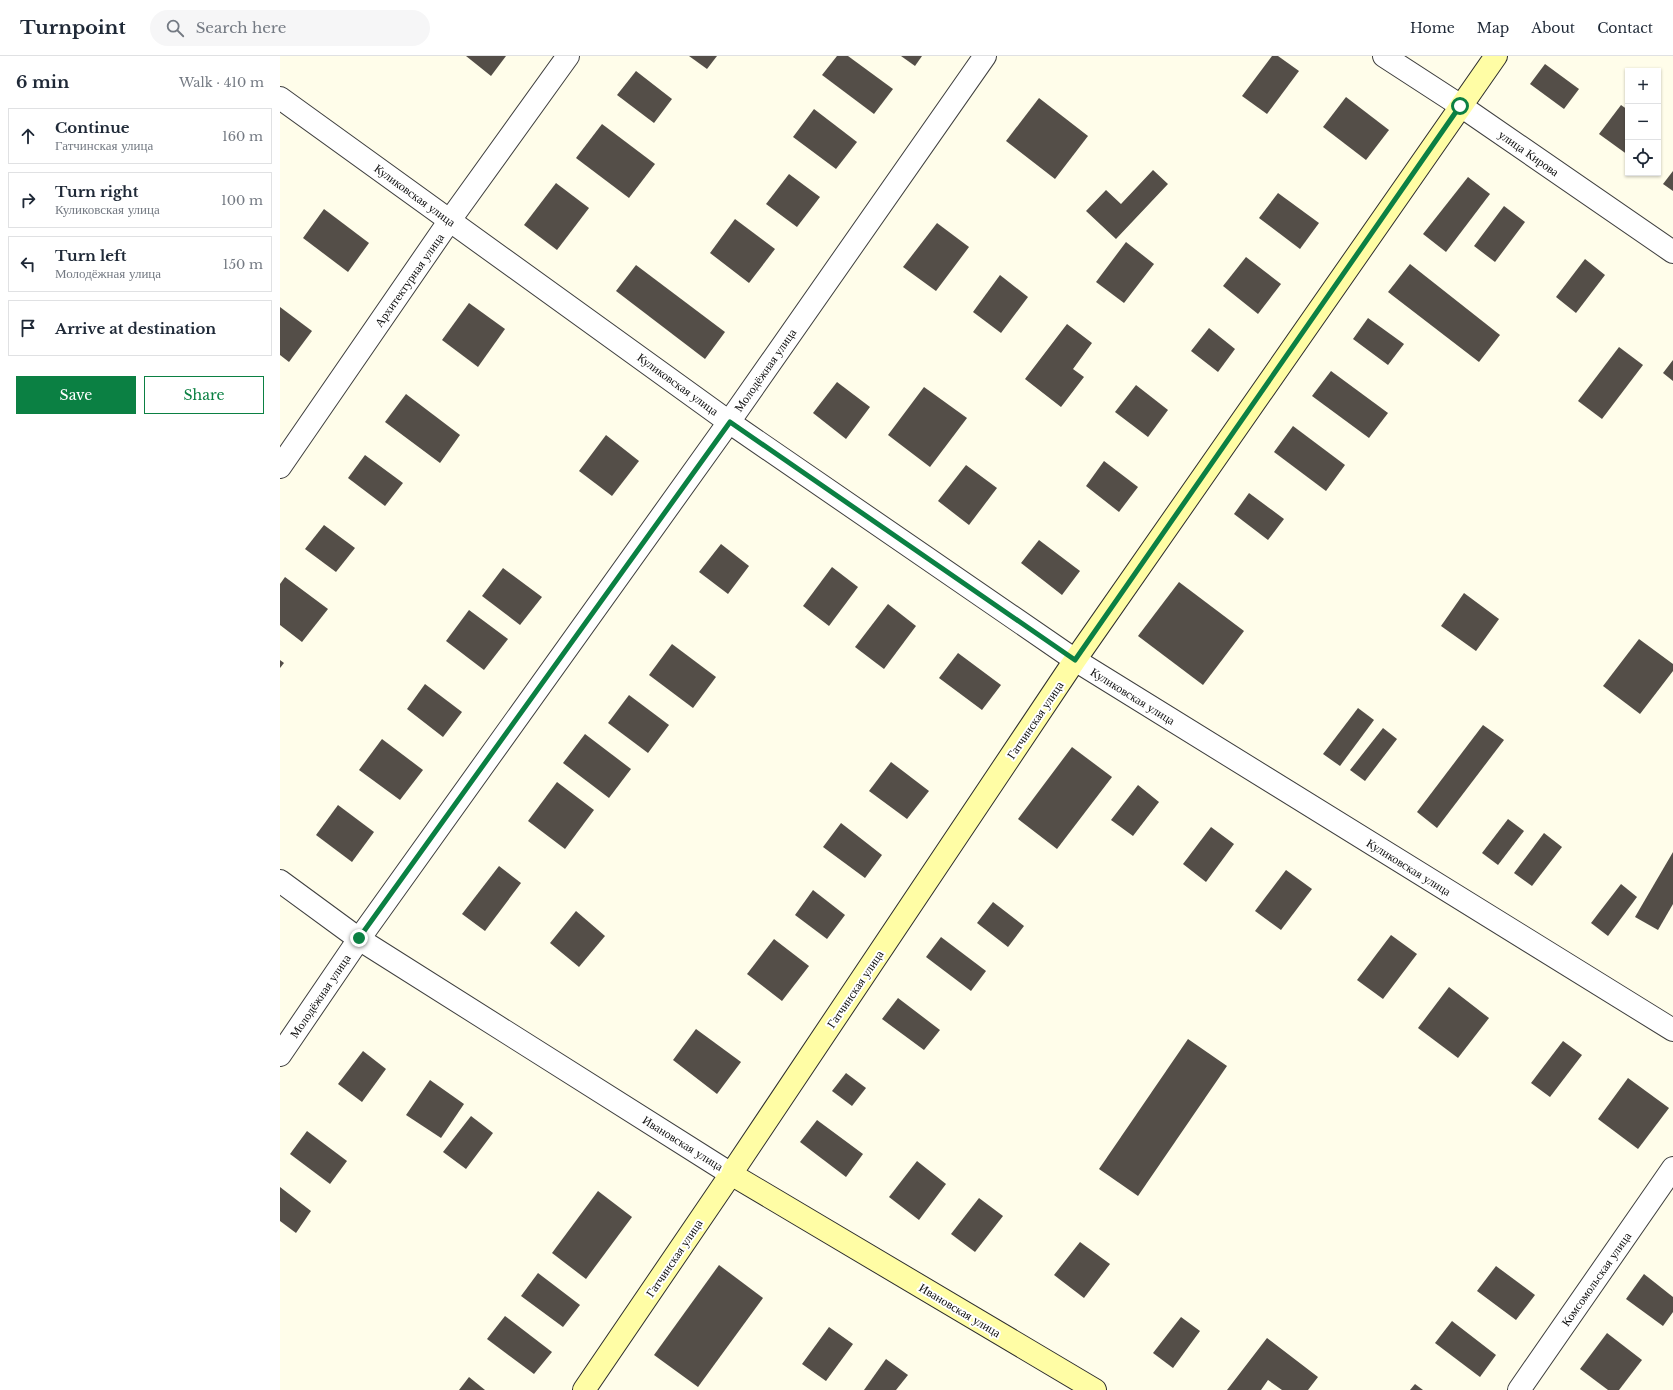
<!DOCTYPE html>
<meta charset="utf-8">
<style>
:root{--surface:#fff;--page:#f6f6f7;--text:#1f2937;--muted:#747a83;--line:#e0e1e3;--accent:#0b8043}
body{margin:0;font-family:"Libre Baskerville",serif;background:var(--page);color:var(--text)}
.controls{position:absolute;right:12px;top:12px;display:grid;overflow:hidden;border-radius:0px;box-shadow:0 1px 3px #0004}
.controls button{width:36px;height:36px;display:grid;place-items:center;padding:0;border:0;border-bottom:1px solid var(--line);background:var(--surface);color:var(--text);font:20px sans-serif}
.stop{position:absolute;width:12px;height:12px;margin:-9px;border:3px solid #0b8043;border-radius:50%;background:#fff}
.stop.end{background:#0b8043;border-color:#fff;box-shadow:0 1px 4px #0008}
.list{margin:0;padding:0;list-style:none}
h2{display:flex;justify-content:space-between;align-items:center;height:52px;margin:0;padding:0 16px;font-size:17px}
h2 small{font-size:13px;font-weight:400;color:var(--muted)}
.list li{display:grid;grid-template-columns:26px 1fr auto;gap:12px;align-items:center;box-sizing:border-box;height:56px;margin:0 8px 8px;padding:0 8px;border:1px solid var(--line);border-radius:0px}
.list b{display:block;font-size:15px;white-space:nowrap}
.list p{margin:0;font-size:13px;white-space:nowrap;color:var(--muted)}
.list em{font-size:13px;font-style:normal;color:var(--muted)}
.actions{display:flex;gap:8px;padding:12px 16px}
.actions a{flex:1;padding:9px 0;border:1px solid var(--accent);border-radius:0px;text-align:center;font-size:14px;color:var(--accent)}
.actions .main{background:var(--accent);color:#fff}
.icon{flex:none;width:22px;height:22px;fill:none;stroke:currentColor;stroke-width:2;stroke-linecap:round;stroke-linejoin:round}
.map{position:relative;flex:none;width:1393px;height:1334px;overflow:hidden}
header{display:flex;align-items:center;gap:24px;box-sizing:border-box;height:56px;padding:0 20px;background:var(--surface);border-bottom:1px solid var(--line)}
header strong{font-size:19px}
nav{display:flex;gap:22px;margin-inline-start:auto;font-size:14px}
.search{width:280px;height:36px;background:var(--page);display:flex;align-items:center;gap:10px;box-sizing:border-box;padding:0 14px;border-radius:22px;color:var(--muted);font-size:15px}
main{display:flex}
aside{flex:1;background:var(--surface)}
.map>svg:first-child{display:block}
</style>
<header>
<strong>Turnpoint</strong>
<div class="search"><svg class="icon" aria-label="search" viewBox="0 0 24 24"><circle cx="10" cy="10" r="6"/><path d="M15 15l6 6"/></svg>Search here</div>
<nav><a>Home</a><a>Map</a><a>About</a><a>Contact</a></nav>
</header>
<main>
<aside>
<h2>6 min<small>Walk · 410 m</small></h2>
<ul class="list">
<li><svg class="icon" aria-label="ahead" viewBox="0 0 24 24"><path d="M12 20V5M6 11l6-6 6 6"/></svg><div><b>Continue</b><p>Гатчинская улица</p></div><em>160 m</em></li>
<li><svg class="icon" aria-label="right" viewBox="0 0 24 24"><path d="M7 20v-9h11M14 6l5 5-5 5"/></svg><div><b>Turn right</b><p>Куликовская улица</p></div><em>100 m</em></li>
<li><svg class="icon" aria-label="left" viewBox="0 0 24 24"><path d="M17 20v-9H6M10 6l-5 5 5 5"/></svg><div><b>Turn left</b><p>Молодёжная улица</p></div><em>150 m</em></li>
<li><svg class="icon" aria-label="arrive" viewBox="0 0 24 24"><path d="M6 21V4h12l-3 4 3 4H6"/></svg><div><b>Arrive at destination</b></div></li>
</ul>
<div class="actions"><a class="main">Save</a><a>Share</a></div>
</aside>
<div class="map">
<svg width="1393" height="1334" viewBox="0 0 1393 1334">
<rect width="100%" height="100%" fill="#fffdea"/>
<g fill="#544e48">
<polygon points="186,0 226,0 211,20"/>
<polygon points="409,0 437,0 427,13"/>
<polygon points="557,0 568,0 613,33 594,58 542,19"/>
<polygon points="621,0 642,0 635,10"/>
<polygon points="992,0 998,0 1019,15 987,58 962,40"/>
<polygon points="1265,8 1299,33 1284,53 1250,28"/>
<polygon points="356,15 392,43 374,67 337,39"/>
<polygon points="1066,41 1109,74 1086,104 1043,71"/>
<polygon points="759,42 808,80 775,123 726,85"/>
<polygon points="1341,49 1348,54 1348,99 1319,78"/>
<polygon points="534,53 577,86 556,113 513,81"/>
<polygon points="322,68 375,108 349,142 296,102"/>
<polygon points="873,114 888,128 836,183 806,155 826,134 841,148"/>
<polygon points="1393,115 1393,135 1383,128"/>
<polygon points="509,118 540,141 517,171 486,148"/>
<polygon points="1188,121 1210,138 1166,196 1143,178"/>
<polygon points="276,127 309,152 277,194 244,169"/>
<polygon points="998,137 1039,167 1020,193 979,162"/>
<polygon points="1224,150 1245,166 1215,206 1194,190"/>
<polygon points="44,153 89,187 68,216 23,182"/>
<polygon points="455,163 495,193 469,227 430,197"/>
<polygon points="657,167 689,191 656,235 623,211"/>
<polygon points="846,186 874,208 844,247 816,226"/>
<polygon points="966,201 1001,228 978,258 943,230"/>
<polygon points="1305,203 1325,219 1296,257 1276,241"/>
<polygon points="1130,208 1220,279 1199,306 1108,236"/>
<polygon points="356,209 445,276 425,303 336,235"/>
<polygon points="720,219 748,241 721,277 693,256"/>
<polygon points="189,247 225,273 198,311 162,284"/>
<polygon points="0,251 32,275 9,306 0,299"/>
<polygon points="1088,262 1124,288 1108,309 1073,283"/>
<polygon points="787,268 812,287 793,313 804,321 781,351 745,323"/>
<polygon points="929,272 955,293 938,316 911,295"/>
<polygon points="1339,291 1363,309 1322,363 1298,345"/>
<polygon points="1393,304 1393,325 1383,317"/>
<polygon points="1051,315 1108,357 1089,382 1032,340"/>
<polygon points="557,326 590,351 566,383 533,357"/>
<polygon points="856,329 888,354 868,381 835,356"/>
<polygon points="644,331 687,362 650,411 608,379"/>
<polygon points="126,338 180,379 160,407 105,366"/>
<polygon points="1013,370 1065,409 1046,435 994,396"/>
<polygon points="326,379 359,405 332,440 299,415"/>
<polygon points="85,399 123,427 105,450 68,422"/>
<polygon points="824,405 858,431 839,456 806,430"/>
<polygon points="686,409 717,432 689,469 658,445"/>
<polygon points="969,437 1004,463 988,484 954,458"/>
<polygon points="44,469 75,492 56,516 25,493"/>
<polygon points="759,484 800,515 782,539 741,507"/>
<polygon points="441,488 469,510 448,538 419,516"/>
<polygon points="552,511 578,531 549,570 523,550"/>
<polygon points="223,512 262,541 240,569 202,540"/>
<polygon points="5,521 48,553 22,586 0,569 0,528"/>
<polygon points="899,526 964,575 923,629 858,580"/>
<polygon points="1184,537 1219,563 1196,595 1161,570"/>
<polygon points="608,548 636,570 604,613 575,591"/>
<polygon points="189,554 228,583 204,614 166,585"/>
<polygon points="1359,583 1393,608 1393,615 1360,658 1323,630"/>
<polygon points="392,588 436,621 413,652 369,619"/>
<polygon points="678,597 721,629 702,654 659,622"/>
<polygon points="0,604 4,607 0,612"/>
<polygon points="145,628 182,656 163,681 127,653"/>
<polygon points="349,639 389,669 368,697 328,667"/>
<polygon points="1078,652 1094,664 1060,710 1043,698"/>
<polygon points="1203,669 1224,684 1157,772 1137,756"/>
<polygon points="1103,672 1117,683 1085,725 1070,714"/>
<polygon points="305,678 351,713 329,742 283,707"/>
<polygon points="102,683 143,714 120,744 79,714"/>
<polygon points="792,691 832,721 777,793 738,763"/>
<polygon points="611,706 649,735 627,763 589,735"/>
<polygon points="277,726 314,754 285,793 248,765"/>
<polygon points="858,729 879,746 853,780 831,764"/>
<polygon points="58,749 94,776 72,806 36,779"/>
<polygon points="1228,763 1244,775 1218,809 1202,797"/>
<polygon points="561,767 602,799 585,822 543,791"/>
<polygon points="931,771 954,788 926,826 903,808"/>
<polygon points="1264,777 1282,791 1252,830 1234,817"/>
<polygon points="1393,796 1393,848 1378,874 1355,861"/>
<polygon points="219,810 241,827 205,875 182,858"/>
<polygon points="1006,814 1032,833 1001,874 975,855"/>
<polygon points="1341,828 1357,841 1328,880 1311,867"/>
<polygon points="533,834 565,859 547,883 515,859"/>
<polygon points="713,846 744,870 728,891 697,867"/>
<polygon points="296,855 325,880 299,911 270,887"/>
<polygon points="1111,879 1137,898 1103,943 1077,924"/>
<polygon points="661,881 706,915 691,935 646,901"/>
<polygon points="494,883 529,910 502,945 467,918"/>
<polygon points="1169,931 1209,962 1178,1002 1138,972"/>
<polygon points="618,942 660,974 644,994 602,963"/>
<polygon points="416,973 461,1006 437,1038 393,1004"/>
<polygon points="908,983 947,1010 858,1140 819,1113"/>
<polygon points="1283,985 1302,999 1270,1041 1251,1027"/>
<polygon points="83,995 106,1013 82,1046 58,1028"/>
<polygon points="566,1017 586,1032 572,1050 552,1035"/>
<polygon points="1348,1022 1389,1052 1358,1093 1318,1063"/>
<polygon points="150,1024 184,1048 161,1082 126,1059"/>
<polygon points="191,1060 213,1077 186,1113 163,1096"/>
<polygon points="537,1064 583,1098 566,1121 520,1086"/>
<polygon points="27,1075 67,1105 50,1128 10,1098"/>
<polygon points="637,1105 666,1128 639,1164 609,1141"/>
<polygon points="0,1131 31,1155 16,1177 0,1165"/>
<polygon points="318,1135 352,1161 306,1223 272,1197"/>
<polygon points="699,1142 723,1160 695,1196 671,1178"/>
<polygon points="800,1186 830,1208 804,1242 774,1219"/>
<polygon points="439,1209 483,1242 418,1331 374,1299"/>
<polygon points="1216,1210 1255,1239 1236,1264 1197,1235"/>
<polygon points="258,1217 300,1249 283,1271 241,1240"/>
<polygon points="1364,1218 1393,1241 1393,1256 1383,1270 1346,1243"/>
<polygon points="225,1260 272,1296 254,1318 207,1283"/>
<polygon points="901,1261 920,1275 893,1312 873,1297"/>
<polygon points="1172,1265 1216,1299 1200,1321 1155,1287"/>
<polygon points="549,1271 573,1288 546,1325 522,1308"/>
<polygon points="1327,1277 1362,1304 1339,1334 1328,1334 1300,1313"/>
<polygon points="987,1282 1038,1321 1028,1334 1002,1334 988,1324 981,1334 947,1334"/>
<polygon points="606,1303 628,1319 616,1334 584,1334"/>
<polygon points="189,1321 205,1334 179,1334"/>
<polygon points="1135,1328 1143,1334 1130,1334"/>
</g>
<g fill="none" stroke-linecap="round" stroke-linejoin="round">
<g stroke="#3f3f3f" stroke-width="24">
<g id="street">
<polyline points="1104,0 1181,50 1393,196"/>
<polyline points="0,42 449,366 795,604 1393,974"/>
<polyline points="0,411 170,164 288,0"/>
<polyline points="0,825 79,883 451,1118"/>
<polyline points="0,999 79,883 449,366 705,0"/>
<polyline points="1239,1334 1393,1112"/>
</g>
</g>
<g stroke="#2e2e2e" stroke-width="24">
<g id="secondary">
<polyline points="451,1118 815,1334"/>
<polyline points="304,1334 451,1118 795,604 1216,0"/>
</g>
</g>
<use href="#street" stroke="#fff" stroke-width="22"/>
<use href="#secondary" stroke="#fffda5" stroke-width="22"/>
</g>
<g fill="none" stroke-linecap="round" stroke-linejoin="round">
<polyline stroke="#0b8043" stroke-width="5" points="79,882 450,366 795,604 1180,50"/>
</g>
<g text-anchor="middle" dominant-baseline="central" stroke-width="4" stroke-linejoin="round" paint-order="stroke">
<g font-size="12" fill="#0c0c0c" stroke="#fff">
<text transform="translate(1249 97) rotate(35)">улица Кирова</text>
<text transform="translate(135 139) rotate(36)">Куликовская улица</text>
<text transform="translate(129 224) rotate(-55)">Архитектурная улица</text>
<text transform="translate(485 314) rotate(-55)">Молодёжная улица</text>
<text transform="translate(398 328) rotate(36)">Куликовская улица</text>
<text transform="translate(853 640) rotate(32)">Куликовская улица</text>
<text transform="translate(755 664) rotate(-56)">Гатчинская улица</text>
<text transform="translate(1129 811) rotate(32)">Куликовская улица</text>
<text transform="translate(575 933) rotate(-56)">Гатчинская улица</text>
<text transform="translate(40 940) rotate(-56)">Молодёжная улица</text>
<text transform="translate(403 1087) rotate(32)">Ивановская улица</text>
<text transform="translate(394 1202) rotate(-56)">Гатчинская улица</text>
<text transform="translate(1316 1223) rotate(-55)">Комсомольская улица</text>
<text transform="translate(680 1254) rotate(31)">Ивановская улица</text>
</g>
</g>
</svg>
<div class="controls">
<button>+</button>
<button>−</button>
<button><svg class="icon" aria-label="locate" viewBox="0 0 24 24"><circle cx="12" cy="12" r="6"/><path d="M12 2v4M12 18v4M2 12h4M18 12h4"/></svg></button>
</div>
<div class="stop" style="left:1180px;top:50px"></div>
<div class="stop end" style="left:79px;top:882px"></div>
</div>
</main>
